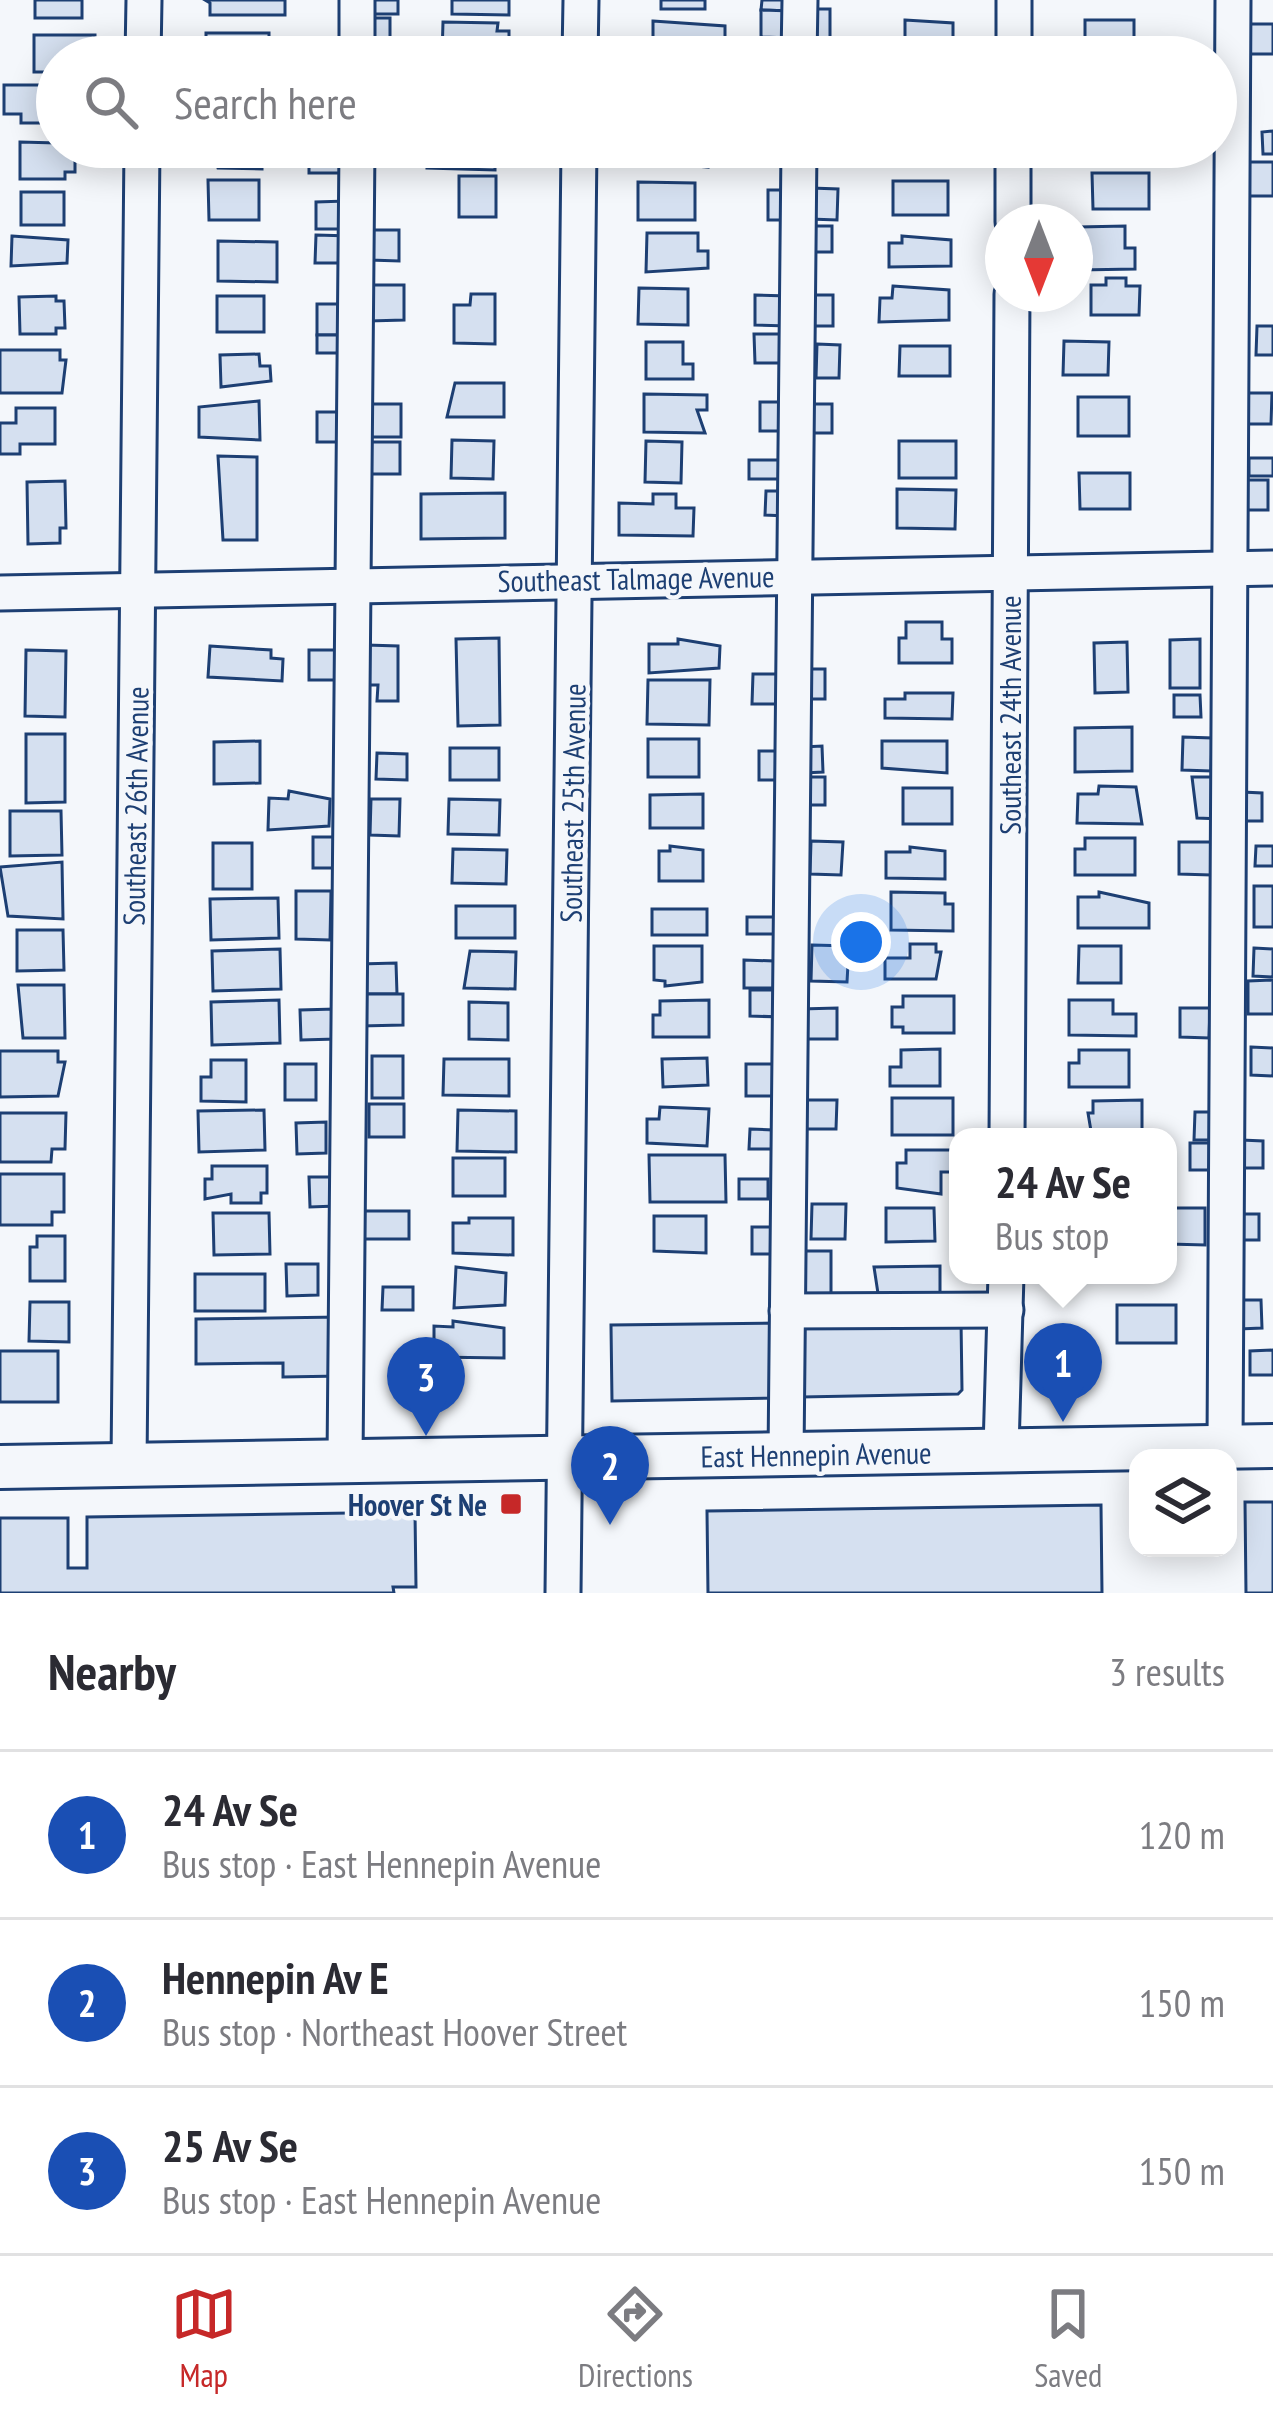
<!DOCTYPE html>
<meta charset="utf-8">
<style>
:root{--surface:#fff;--page:#f7f7f7;--text:#2b2b33;--muted:#7c7c81;--line:#e1e1e2;--accent:#c62828}
body{margin:0;font-family:"PT Sans Narrow",sans-serif;background:var(--page);color:var(--text)}
.controls{position:absolute;right:36px;bottom:36px;display:grid;overflow:hidden;border-radius:24px;box-shadow:0 6px 30px #0003}
.controls button{width:108px;height:108px;display:grid;place-items:center;padding:0;border:0;border-bottom:3px solid var(--line);background:var(--surface);color:var(--text);font:60px sans-serif}
.compass{position:absolute;left:985px;top:204px;width:108px;height:108px;border-radius:50%;background:var(--surface);box-shadow:0 6px 30px #0003;rotate:180deg}
.you{position:absolute;left:861px;top:942px;width:42px;height:42px;margin:-30px;border:9px solid #fff;border-radius:50%;background:#1a73e8;box-shadow:0 0 0 18px #1a73e833}
.badge{display:grid;place-items:center;width:78px;height:78px;border-radius:50%;background:var(--accent);color:#fff;font-size:39px;font-weight:700}
.pin{position:absolute;translate:-50% -99px;filter:drop-shadow(0 3px 6px #0008)}
.pin::after{content:'';position:absolute;top:63px;width:42px;height:36px;background:inherit;clip-path:polygon(0 0,100% 0,50% 100%)}
.popup{position:absolute;left:949px;top:1128px;width:228px;height:156px;box-sizing:border-box;display:grid;place-content:center;border-radius:24px;background:var(--surface);filter:drop-shadow(0 3px 9px #0005);font-size:39px;white-space:nowrap;color:var(--muted)}
.popup b{font-size:45px;color:var(--text)}
.popup::after{content:'';position:absolute;left:50%;top:100%;margin-left:-24px;border:24px solid transparent;border-top-color:var(--surface)}
.list{margin:0;padding:0;list-style:none}
h2{display:flex;justify-content:space-between;align-items:center;height:156px;margin:0;padding:0 48px;font-size:51px}
h2 small{font-size:39px;font-weight:400;color:var(--muted)}
.list li{display:grid;grid-template-columns:78px 1fr auto;gap:36px;align-items:center;box-sizing:border-box;height:168px;padding:0 48px;border-top:3px solid var(--line)}
.list b{display:block;font-size:45px;white-space:nowrap}
.list p{margin:0;font-size:39px;white-space:nowrap;color:var(--muted)}
.list em{font-size:39px;font-style:normal;color:var(--muted)}
.icon{flex:none;width:66px;height:66px;fill:none;stroke:currentColor;stroke-width:2;stroke-linecap:round;stroke-linejoin:round}
.map{position:relative;flex:none;width:1273px;height:1593px;overflow:hidden}
.search{position:absolute;background:var(--surface);box-shadow:0 6px 30px #0003;left:36px;right:36px;top:36px;height:132px;display:flex;align-items:center;gap:30px;box-sizing:border-box;padding:0 42px;border-radius:66px;color:var(--muted);font-size:45px}
.sheet{height:660px;background:var(--surface)}
nav{display:flex;justify-content:space-around;align-items:center;box-sizing:border-box;height:168px;border-top:3px solid var(--line);background:var(--surface);font-size:33px;color:var(--muted)}
nav a{display:grid;justify-items:center;gap:6px}
nav .on{color:var(--accent)}
.map>svg:first-child{display:block}
</style>
<div class="map">
<svg width="1273" height="1593" viewBox="0 0 1273 1593">
<rect width="100%" height="100%" fill="#f4f7fb"/>
<g fill="#d5e0f0" stroke="#1d3f73" stroke-width="3">
<rect x="35" y="0" width="47" height="18"/>
<polygon points="205,0 285,0 285,15 210,15 210,3"/>
<rect x="369" y="0" width="29" height="14"/>
<polygon points="452,0 509,0 509,15 452,14"/>
<rect x="661" y="0" width="44" height="9"/>
<polygon points="762,0 791,0 791,11 761,10"/>
<rect x="811" y="9" width="19" height="29"/>
<polygon points="761,10 791,11 791,38 761,37"/>
<rect x="370" y="18" width="20" height="28"/>
<polygon points="905,20 953,23 953,54 905,57"/>
<rect x="1085" y="20" width="49" height="35"/>
<polygon points="653,21 725,26 725,57 653,57"/>
<polygon points="443,22 498,23 497,31 509,31 509,55 442,57"/>
<rect x="1246" y="24" width="27" height="30"/>
<rect x="206" y="33" width="63" height="24"/>
<polygon points="34,35 95,35 95,57 57,57 57,72 34,72"/>
<polygon points="4,85 57,85 57,123 21,123 21,114 4,114"/>
<polygon points="1273,131 1273,154 1263,154 1262,132"/>
<polygon points="20,142 57,143 75,149 75,172 65,172 65,179 20,179"/>
<polygon points="212,147 262,147 262,169 218,168"/>
<rect x="309" y="147" width="33" height="26"/>
<polygon points="428,147 506,147 506,161 495,160 495,170 427,168"/>
<polygon points="651,147 708,147 708,167 651,162"/>
<polygon points="901,147 953,147 952,163 901,163"/>
<polygon points="1098,147 1139,147 1139,159 1098,160"/>
<rect x="1244" y="162" width="29" height="34"/>
<polygon points="1092,173 1149,173 1149,209 1093,209"/>
<rect x="459" y="176" width="37" height="41"/>
<polygon points="208,180 259,180 259,220 209,220"/>
<rect x="893" y="181" width="55" height="34"/>
<polygon points="638,182 695,183 695,220 638,220"/>
<polygon points="811,188 838,189 837,220 810,219"/>
<polygon points="768,190 789,190 790,220 768,220"/>
<rect x="21" y="192" width="43" height="33"/>
<polygon points="346,201 346,229 316,229 316,202"/>
<rect x="811" y="226" width="21" height="26"/>
<polygon points="1125,226 1125,248 1135,248 1135,269 1079,270 1079,227"/>
<polygon points="371,230 399,230 399,261 370,260"/>
<polygon points="647,233 698,233 698,251 708,251 708,268 646,272"/>
<polygon points="316,235 350,236 349,263 315,263"/>
<polygon points="12,236 68,240 67,263 11,266"/>
<polygon points="902,236 951,240 951,266 889,267 889,243 902,243"/>
<polygon points="218,241 277,242 277,282 218,281"/>
<polygon points="1106,278 1126,278 1126,286 1140,286 1139,315 1091,315 1091,285 1106,285"/>
<polygon points="369,285 404,285 404,320 369,321"/>
<polygon points="893,286 949,290 949,320 879,322 880,298 892,298"/>
<polygon points="639,288 688,289 688,325 638,324"/>
<polygon points="471,294 495,294 495,344 454,343 454,305 470,305"/>
<polygon points="755,295 788,296 788,326 755,325"/>
<rect x="809" y="295" width="24" height="31"/>
<polygon points="56,296 56,301 64,301 65,328 56,328 56,334 20,334 19,297"/>
<rect x="217" y="296" width="47" height="36"/>
<rect x="317" y="304" width="32" height="31"/>
<polygon points="1257,326 1273,326 1273,355 1256,355"/>
<polygon points="754,334 789,334 789,363 755,363"/>
<polygon points="317,335 349,335 350,353 317,353"/>
<polygon points="1064,341 1109,342 1108,375 1063,375"/>
<polygon points="646,342 683,342 683,364 693,364 693,379 646,379"/>
<polygon points="817,344 840,345 839,378 816,378"/>
<polygon points="900,346 950,346 950,376 899,376"/>
<polygon points="0,350 60,350 60,360 66,360 62,393 0,393"/>
<polygon points="259,354 260,366 270,366 271,381 221,387 220,355"/>
<polygon points="455,383 504,383 504,417 447,417"/>
<polygon points="1244,393 1272,393 1271,424 1243,424"/>
<polygon points="644,394 707,395 707,410 697,410 705,433 644,432"/>
<rect x="1078" y="397" width="51" height="39"/>
<polygon points="259,401 260,440 199,437 199,407"/>
<polygon points="760,402 787,402 786,431 760,431"/>
<rect x="369" y="404" width="32" height="33"/>
<rect x="809" y="404" width="23" height="29"/>
<polygon points="16,408 55,408 55,444 20,444 20,454 0,454 0,423 16,423"/>
<polygon points="317,412 346,412 347,442 317,442"/>
<polygon points="452,440 494,441 493,479 451,478"/>
<polygon points="646,441 682,442 681,483 645,482"/>
<rect x="899" y="441" width="57" height="37"/>
<rect x="370" y="442" width="30" height="32"/>
<polygon points="218,456 257,457 257,540 223,540"/>
<rect x="1249" y="458" width="24" height="18"/>
<rect x="749" y="460" width="30" height="19"/>
<polygon points="1079,473 1130,473 1130,509 1080,509"/>
<rect x="1246" y="480" width="22" height="30"/>
<polygon points="65,481 66,528 60,528 60,543 28,544 27,482"/>
<polygon points="897,489 956,490 955,529 897,528"/>
<polygon points="766,491 787,491 786,516 765,515"/>
<polygon points="505,493 505,538 421,539 421,494"/>
<polygon points="653,494 676,494 676,508 694,508 693,536 619,535 619,503 653,504"/>
<polygon points="906,622 942,622 942,639 952,639 952,663 899,663 899,638 906,638"/>
<polygon points="499,638 500,725 458,726 456,639"/>
<polygon points="678,639 720,646 719,668 649,673 649,644 678,644"/>
<polygon points="1200,639 1200,688 1170,688 1170,640"/>
<polygon points="1127,642 1128,692 1095,693 1094,643"/>
<polygon points="366,645 398,646 398,701 377,701 378,685 366,685"/>
<polygon points="210,646 271,650 271,658 283,659 282,681 208,677"/>
<polygon points="26,650 66,651 65,717 25,716"/>
<polygon points="309,650 343,650 342,680 309,680"/>
<rect x="803" y="669" width="22" height="30"/>
<polygon points="753,674 786,674 785,704 752,704"/>
<polygon points="648,680 710,680 709,725 647,724"/>
<polygon points="905,693 953,693 952,719 885,718 885,699 905,699"/>
<polygon points="1174,695 1200,695 1201,717 1174,717"/>
<polygon points="1132,727 1132,771 1075,772 1075,728"/>
<polygon points="26,734 65,734 65,802 26,803"/>
<polygon points="1183,737 1212,738 1211,771 1182,770"/>
<rect x="648" y="739" width="51" height="38"/>
<polygon points="260,741 260,783 214,784 214,742"/>
<polygon points="882,741 947,741 947,773 882,768"/>
<polygon points="822,746 823,772 804,773 803,747"/>
<rect x="450" y="748" width="49" height="32"/>
<rect x="759" y="751" width="27" height="29"/>
<polygon points="377,753 407,754 407,780 376,779"/>
<rect x="805" y="777" width="20" height="28"/>
<polygon points="1192,777 1222,777 1222,819 1197,818"/>
<polygon points="1099,786 1136,787 1142,824 1077,823 1078,794 1098,794"/>
<rect x="903" y="788" width="49" height="36"/>
<polygon points="289,791 330,799 329,826 268,830 269,798 288,799"/>
<polygon points="1242,792 1262,793 1262,821 1242,821"/>
<polygon points="703,794 703,828 650,828 650,795"/>
<polygon points="371,799 400,799 399,836 370,835"/>
<polygon points="449,799 500,800 499,835 448,834"/>
<polygon points="10,811 61,811 62,855 10,856"/>
<polygon points="313,837 342,837 343,868 313,868"/>
<polygon points="1085,838 1135,838 1135,875 1075,875 1075,849 1085,849"/>
<polygon points="811,841 843,842 841,875 810,874"/>
<polygon points="1179,842 1211,842 1211,875 1179,874"/>
<rect x="213" y="843" width="39" height="46"/>
<polygon points="670,846 703,850 703,881 659,881 659,851 670,851"/>
<polygon points="1256,846 1273,846 1273,866 1255,866"/>
<polygon points="910,847 945,851 945,879 886,878 886,852 910,852"/>
<polygon points="453,849 507,850 506,884 452,883"/>
<polygon points="62,862 63,919 8,916 0,867"/>
<rect x="1254" y="886" width="19" height="41"/>
<polygon points="296,891 331,891 330,940 296,939"/>
<polygon points="891,892 945,893 945,904 953,904 953,931 891,930"/>
<polygon points="1099,892 1149,903 1149,928 1078,928 1078,897 1099,897"/>
<polygon points="278,898 279,938 211,940 210,899"/>
<rect x="456" y="906" width="59" height="32"/>
<rect x="652" y="909" width="55" height="26"/>
<rect x="747" y="917" width="27" height="17"/>
<polygon points="17,930 63,930 64,970 17,971"/>
<polygon points="910,944 936,944 936,952 941,952 936,979 885,979 885,958 910,958"/>
<polygon points="812,945 849,946 847,982 811,981"/>
<polygon points="654,946 702,946 702,982 665,986 665,981 654,980"/>
<polygon points="1079,946 1121,946 1121,983 1078,983"/>
<polygon points="1254,948 1273,949 1273,977 1253,976"/>
<polygon points="280,949 281,989 213,991 212,951"/>
<polygon points="470,951 516,952 515,989 464,988"/>
<polygon points="744,960 774,961 774,988 744,988"/>
<polygon points="396,963 397,994 361,994 360,964"/>
<polygon points="1273,980 1273,1014 1248,1014 1248,981"/>
<polygon points="18,985 64,985 65,1038 23,1038"/>
<polygon points="750,990 782,990 782,1017 750,1016"/>
<polygon points="361,994 403,994 403,1025 361,1026"/>
<polygon points="903,996 954,996 954,1033 903,1033 903,1027 892,1027 892,1007 903,1007"/>
<polygon points="279,1000 280,1043 212,1045 211,1002"/>
<polygon points="709,1000 709,1037 653,1037 653,1015 660,1015 660,1001"/>
<polygon points="1069,1000 1113,1000 1113,1014 1136,1014 1136,1036 1069,1035"/>
<polygon points="469,1002 508,1003 508,1040 469,1039"/>
<polygon points="837,1008 837,1039 801,1039 801,1009"/>
<polygon points="1180,1008 1210,1008 1209,1038 1180,1037"/>
<polygon points="335,1009 336,1039 301,1040 300,1010"/>
<polygon points="1251,1047 1273,1048 1273,1076 1251,1075"/>
<polygon points="940,1049 940,1086 890,1086 890,1067 901,1067 901,1050"/>
<polygon points="1079,1050 1129,1050 1129,1087 1069,1087 1069,1063 1079,1063"/>
<polygon points="0,1051 58,1051 58,1062 65,1062 58,1096 0,1097"/>
<rect x="372" y="1056" width="31" height="42"/>
<polygon points="707,1058 708,1085 663,1087 662,1059"/>
<polygon points="444,1059 509,1059 509,1096 443,1095"/>
<polygon points="211,1060 246,1060 246,1102 201,1101 201,1077 211,1077"/>
<rect x="285" y="1064" width="31" height="36"/>
<rect x="746" y="1064" width="35" height="32"/>
<rect x="892" y="1098" width="61" height="37"/>
<polygon points="802,1100 837,1100 836,1129 802,1129"/>
<polygon points="1142,1100 1142,1137 1092,1137 1088,1113 1093,1113 1093,1101"/>
<rect x="369" y="1104" width="35" height="33"/>
<polygon points="660,1107 709,1109 707,1146 647,1143 647,1119 659,1119"/>
<polygon points="264,1110 265,1150 199,1152 198,1111"/>
<polygon points="458,1110 516,1111 516,1152 457,1151"/>
<polygon points="1195,1112 1216,1112 1216,1140 1194,1140"/>
<polygon points="0,1113 66,1113 65,1149 52,1149 51,1162 0,1162"/>
<polygon points="326,1122 326,1153 297,1154 296,1123"/>
<polygon points="750,1129 773,1130 773,1149 749,1149"/>
<polygon points="1241,1140 1263,1141 1263,1168 1240,1168"/>
<rect x="1190" y="1143" width="26" height="27"/>
<polygon points="906,1150 952,1150 952,1172 941,1172 941,1194 897,1188 897,1163 906,1163"/>
<polygon points="649,1155 725,1155 726,1202 650,1202"/>
<rect x="453" y="1158" width="52" height="38"/>
<polygon points="212,1166 267,1166 267,1193 261,1193 261,1203 231,1203 231,1194 205,1199 205,1179 212,1179"/>
<polygon points="0,1174 64,1174 64,1212 52,1212 52,1225 0,1225"/>
<polygon points="309,1177 335,1177 336,1206 310,1207"/>
<rect x="739" y="1179" width="29" height="20"/>
<polygon points="812,1204 846,1204 845,1239 811,1239"/>
<polygon points="886,1208 934,1208 935,1241 886,1242"/>
<polygon points="1169,1208 1205,1208 1205,1245 1169,1244"/>
<rect x="360" y="1211" width="49" height="28"/>
<polygon points="213,1213 269,1213 270,1254 214,1255"/>
<polygon points="1240,1214 1259,1214 1259,1240 1239,1240"/>
<polygon points="654,1216 706,1216 706,1253 654,1251"/>
<polygon points="469,1218 513,1218 513,1255 453,1253 453,1223 469,1223"/>
<rect x="752" y="1227" width="30" height="27"/>
<polygon points="37,1236 65,1236 65,1281 30,1281 30,1247 37,1247"/>
<polygon points="799,1251 831,1251 831,1295 798,1295"/>
<polygon points="286,1264 318,1264 318,1295 287,1296"/>
<polygon points="940,1266 940,1299 879,1300 874,1267"/>
<polygon points="456,1267 506,1273 505,1305 454,1308"/>
<rect x="195" y="1274" width="70" height="37"/>
<polygon points="383,1287 413,1287 413,1310 382,1310"/>
<polygon points="1239,1300 1261,1300 1262,1328 1239,1329"/>
<polygon points="30,1302 69,1302 69,1342 29,1341"/>
<rect x="1117" y="1305" width="59" height="38"/>
<polygon points="340,1317 341,1376 283,1377 283,1363 196,1364 196,1319"/>
<polygon points="961,1320 962,1390 958,1394 802,1397 801,1322"/>
<polygon points="453,1321 504,1328 504,1358 434,1357 434,1326 453,1327"/>
<polygon points="778,1323 779,1398 612,1401 611,1325"/>
<polygon points="1273,1350 1273,1375 1250,1375 1250,1351"/>
<rect x="0" y="1351" width="58" height="51"/>
<polygon points="1245,1502 1273,1502 1273,1593 1246,1593"/>
<polygon points="1101,1505 1102,1593 708,1593 707,1511"/>
<polygon points="415,1512 416,1587 393,1587 394,1593 0,1593 0,1518 68,1518 68,1568 87,1568 87,1517"/>
</g>
<g fill="none" stroke-linecap="round" stroke-linejoin="round">
<g stroke="#1d3f73" stroke-width="39">
<g id="minor">
<polyline points="143,57 144,0"/>
<polyline points="357,57 357,0"/>
<polyline points="580,57 581,0"/>
<polyline points="799,57 800,0"/>
<polyline points="1014,57 1014,0"/>
<polyline points="1013,222 1013,147"/>
<polyline points="0,593 1273,568"/>
<polyline points="1007,1137 1012,294"/>
<polyline points="787,1311 1006,1310"/>
<polyline points="1225,1446 1233,0"/>
<polyline points="1001,1449 1006,1275"/>
<polyline points="786,1456 799,147"/>
<polyline points="345,1460 357,147"/>
<polyline points="129,1464 142,147"/>
<polyline points="563,1593 579,147"/>
</g>
</g>
<g stroke="#1d3f73" stroke-width="48">
<polyline id="major" points="0,1467 1273,1446"/>
</g>
<use href="#minor" stroke="#f4f7fb" stroke-width="33"/>
<use href="#major" stroke="#f4f7fb" stroke-width="42"/>
</g>
<rect fill="#c62828" stroke="#f4f7fb" stroke-width="4.5" x="499" y="1492" width="24" height="24" rx="6"/>
<g text-anchor="middle" dominant-baseline="central" stroke-width="9" stroke-linejoin="round" paint-order="stroke">
<g font-size="30" fill="#1d3f73" stroke="#f4f7fb">
<text transform="translate(636 578) rotate(-1)">Southeast Talmage Avenue</text>
<text transform="translate(1009 715) rotate(-90)">Southeast 24th Avenue</text>
<text transform="translate(572 803) rotate(-89)">Southeast 25th Avenue</text>
<text transform="translate(135 806) rotate(-89)">Southeast 26th Avenue</text>
<text transform="translate(816 1454) rotate(-1)">East Hennepin Avenue</text>
</g>
<g font-size="30" font-weight="bold" fill="#1d3f73" stroke="#f4f7fb" text-anchor="end">
<text x="487" y="1504">Hoover St Ne</text>
</g>
</g>
</svg>
<div class="controls">
<button><svg class="icon" aria-label="layers" viewBox="0 0 24 24"><path d="M12 4l9 5-9 5-9-5zM3 14l9 5 9-5"/></svg></button>
</div>
<svg class="compass" viewBox="-18 -18 36 36"><path d="M0-13l5 13h-10z" fill="#e53935"/><path d="M0 13l5-13h-10z" fill="#7c7c81"/></svg>
<div class="you"></div>
<div class="pin badge" style="left:1063px;top:1422px;background:#1a4fb4">1</div>
<div class="popup"><b>24 Av Se</b>Bus stop</div>
<div class="pin badge" style="left:610px;top:1525px;background:#1a4fb4">2</div>
<div class="pin badge" style="left:426px;top:1436px;background:#1a4fb4">3</div>
<div class="search"><svg class="icon" aria-label="search" viewBox="0 0 24 24"><circle cx="10" cy="10" r="6"/><path d="M15 15l6 6"/></svg>Search here</div>
</div>
<section class="sheet">
<h2>Nearby<small>3 results</small></h2>
<ul class="list">
<li><span class="badge" style="background:#1a4fb4">1</span><div><b>24 Av Se</b><p>Bus stop · East Hennepin Avenue</p></div><em>120 m</em></li>
<li><span class="badge" style="background:#1a4fb4">2</span><div><b>Hennepin Av E</b><p>Bus stop · Northeast Hoover Street</p></div><em>150 m</em></li>
<li><span class="badge" style="background:#1a4fb4">3</span><div><b>25 Av Se</b><p>Bus stop · East Hennepin Avenue</p></div><em>150 m</em></li>
</ul>
</section>
<nav>
<a class="on"><svg class="icon" aria-label="map" viewBox="0 0 24 24"><path d="M3 6l6-2 6 2 6-2v14l-6 2-6-2-6 2zM9 4v14M15 6v14"/></svg>Map</a>
<a><svg class="icon" aria-label="directions" viewBox="0 0 24 24"><path d="M12 3l9 9-9 9-9-9zM9 14v-3h6M13 9l2 2-2 2"/></svg>Directions</a>
<a><svg class="icon" aria-label="saved" viewBox="0 0 24 24"><path d="M7 4h10v16l-5-4-5 4z"/></svg>Saved</a>
</nav>
